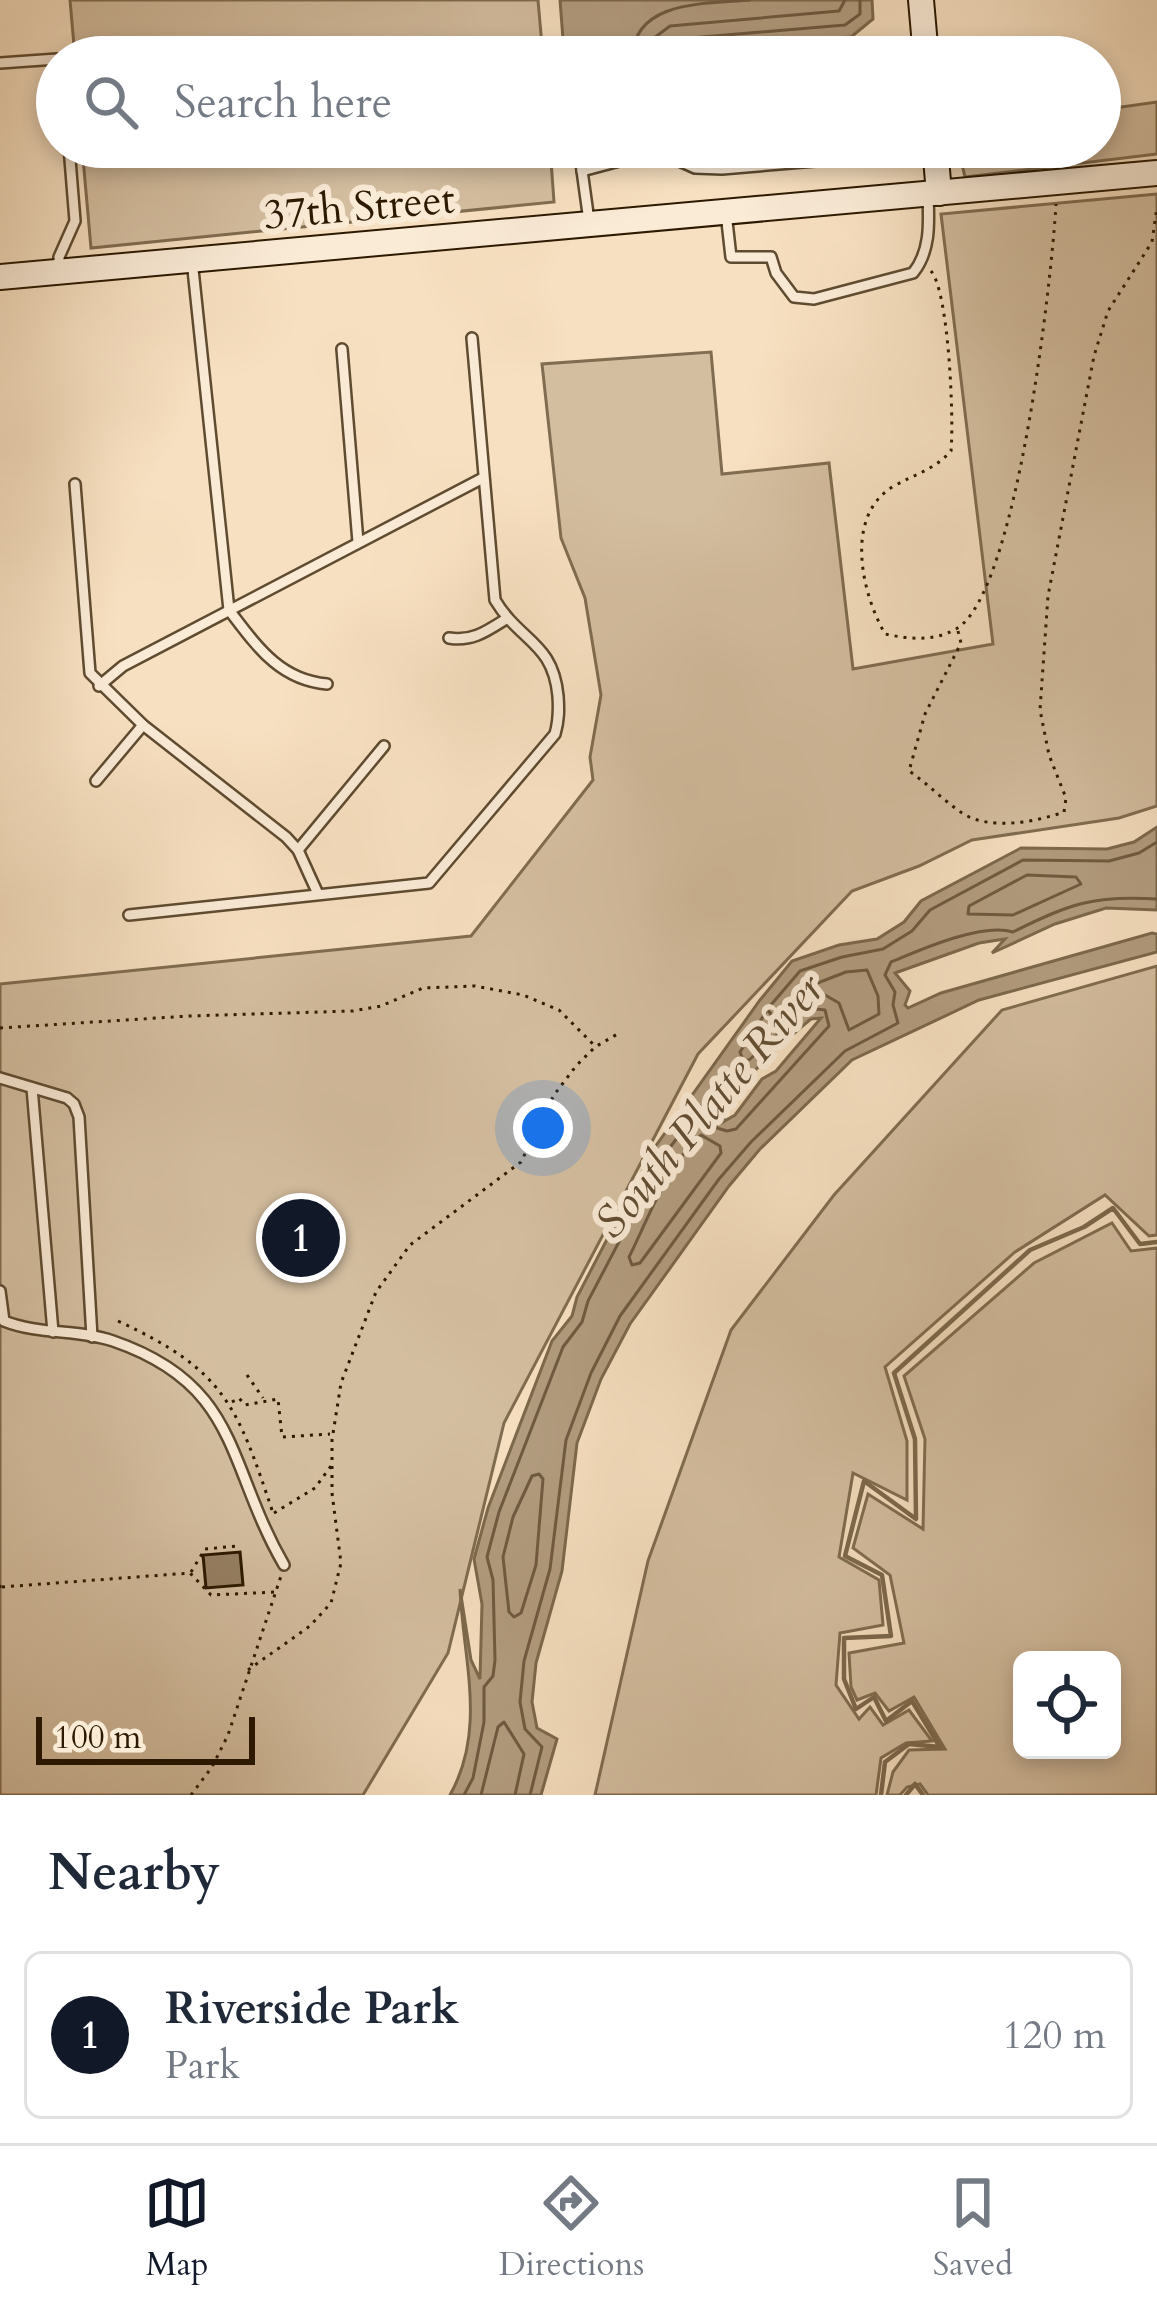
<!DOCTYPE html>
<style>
:root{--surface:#fff;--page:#f2f2f3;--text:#1f2937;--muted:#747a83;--line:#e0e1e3;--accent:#111827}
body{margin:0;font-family:Cardo,serif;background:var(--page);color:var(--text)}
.controls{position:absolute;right:36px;bottom:36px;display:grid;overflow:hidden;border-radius:18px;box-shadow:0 6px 18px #0003}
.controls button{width:108px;height:108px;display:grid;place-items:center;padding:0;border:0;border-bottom:3px solid var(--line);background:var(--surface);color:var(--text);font:60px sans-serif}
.scale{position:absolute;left:36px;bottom:30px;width:219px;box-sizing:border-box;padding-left:12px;border:6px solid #2c1900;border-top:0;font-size:33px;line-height:42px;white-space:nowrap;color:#2c1900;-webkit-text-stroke:9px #faebd7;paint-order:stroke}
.you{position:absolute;left:543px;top:1128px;width:42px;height:42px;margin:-30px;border:9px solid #fff;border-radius:50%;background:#1a73e8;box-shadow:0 0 0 18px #1a73e833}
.badge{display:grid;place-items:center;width:78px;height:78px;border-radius:50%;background:var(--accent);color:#fff;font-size:39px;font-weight:700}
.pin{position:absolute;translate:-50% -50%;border:6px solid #fff;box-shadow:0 3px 12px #0006}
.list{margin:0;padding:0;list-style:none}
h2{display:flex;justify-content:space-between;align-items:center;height:156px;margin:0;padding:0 48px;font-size:51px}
h2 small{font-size:39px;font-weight:400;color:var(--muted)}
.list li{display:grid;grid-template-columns:78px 1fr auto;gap:36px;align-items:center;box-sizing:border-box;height:168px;margin:0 24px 24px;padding:0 24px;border:3px solid var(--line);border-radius:18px}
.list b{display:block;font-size:45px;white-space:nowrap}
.list p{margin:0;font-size:39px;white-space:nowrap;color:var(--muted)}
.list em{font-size:39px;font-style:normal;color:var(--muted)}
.icon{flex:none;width:66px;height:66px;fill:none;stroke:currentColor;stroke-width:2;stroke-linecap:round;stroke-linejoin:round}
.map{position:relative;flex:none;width:1157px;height:1795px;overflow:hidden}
.search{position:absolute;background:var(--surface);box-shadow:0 6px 18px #0003;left:36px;right:36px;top:36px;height:132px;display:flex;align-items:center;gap:30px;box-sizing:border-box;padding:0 42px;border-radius:66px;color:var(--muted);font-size:45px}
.sheet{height:348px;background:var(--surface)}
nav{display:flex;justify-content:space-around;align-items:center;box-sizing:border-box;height:168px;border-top:3px solid var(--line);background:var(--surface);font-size:33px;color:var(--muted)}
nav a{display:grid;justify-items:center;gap:6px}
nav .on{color:var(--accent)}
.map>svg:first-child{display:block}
</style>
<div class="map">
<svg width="1157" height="1795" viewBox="0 0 1157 1795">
<rect width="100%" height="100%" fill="#f7e0c1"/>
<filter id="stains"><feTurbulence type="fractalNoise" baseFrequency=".00167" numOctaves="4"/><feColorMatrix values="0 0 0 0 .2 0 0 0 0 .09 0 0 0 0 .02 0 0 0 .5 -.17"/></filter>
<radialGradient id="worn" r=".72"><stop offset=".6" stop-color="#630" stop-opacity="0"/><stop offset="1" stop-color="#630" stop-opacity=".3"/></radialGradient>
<g fill="#d4bea0" stroke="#806c50" stroke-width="3" fill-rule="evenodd">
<polygon points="70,0 538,0 543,57 75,57"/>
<polygon points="1157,102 1157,154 965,177 958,147 1100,147 1100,110"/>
<polygon points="82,147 550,147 554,202 91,248"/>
<polygon points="1157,194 1157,806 1119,818 972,840 919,866 852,891 698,1054 504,1423 448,1653 363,1795 0,1795 0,984 471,936 593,780 590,757 601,695 585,598 561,538 542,364 711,352 722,474 829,463 853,669 993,644 941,214"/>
<polygon points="1157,966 1157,1235 1149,1236 1105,1195 1015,1252 885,1367 907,1441 907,1500 853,1473 839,1557 879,1580 883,1625 840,1633 836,1685 859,1719 870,1707 883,1725 909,1710 932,1741 906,1743 881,1758 876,1795 595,1795 648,1561 731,1330 834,1195 1002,1010"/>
<path d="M1112,1223L1131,1251L1157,1248V1795H928L920,1784L907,1787L900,1795H887L893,1772L909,1750L945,1749L914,1697L889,1711L875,1693L857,1700L851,1687L849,1653L904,1643L890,1575L853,1548L868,1494L923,1529L925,1439L904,1376L1034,1263ZM1022,1660H1112V1750H1022Z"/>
</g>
<g fill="#b29c7f" stroke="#7c684c" stroke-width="3" fill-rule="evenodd">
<polygon points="560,0 872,0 873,19 851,37 578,57 564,52"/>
<path d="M1157,827V910L1106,908L1055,924L992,953L1005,939L979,943L895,973L910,991L905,1005L908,1008L941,993L1152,933L1157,934V952L979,1000L852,1060L760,1149L729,1186L630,1324L601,1379L577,1443L562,1571L536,1663L532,1702L537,1728L557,1739L541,1795H450C487,1729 463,1660 460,1589L471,1660L480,1679L482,1604L474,1559L488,1508L552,1341L572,1316L577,1297L655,1147L760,1000L792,961L839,945L877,939L904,922L921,901L1021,848L1107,849L1134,842ZM821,1018L776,1071L762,1079L735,1115L723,1122C737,1080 778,1047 811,1019Z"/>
</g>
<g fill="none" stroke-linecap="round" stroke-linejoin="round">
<g stroke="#6f5a40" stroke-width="3">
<path d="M632,57C635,0 705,4 750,0"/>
<polyline points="650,57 654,38 670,26 839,11 845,0"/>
<polyline points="665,57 668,45 678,39 845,25 860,14 860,0"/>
<polygon points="1027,875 1076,877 1081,884 1013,915 968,914 969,906"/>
<polygon points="867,970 878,996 879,1014 849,1030 839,1003 818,991 815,984 846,972"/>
<path d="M701,1135L720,1146L721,1153L640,1263L632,1265L629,1257C649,1217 667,1165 701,1135Z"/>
<polygon points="539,1474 543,1479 536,1565 521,1613 514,1617 509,1612 503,1557 513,1517 532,1476"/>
<polyline points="464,1795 473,1778 484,1722 484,1687 493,1676 495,1660 493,1580 487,1557 499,1512 563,1347 582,1322 588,1301 665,1154 705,1101 715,1103 713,1117 717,1128 727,1131 736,1129 829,1026 825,1010 807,1008 749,1060 743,1060 740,1052 770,1006 800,971 842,957 883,949 912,931 930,910 1023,860 1109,861 1139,853 1157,842"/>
<polyline points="481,1795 498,1727 504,1722 524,1754 515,1795"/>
<path d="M530,1795L542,1747L525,1729L520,1702L524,1661L550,1569L566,1440L591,1373L620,1316L719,1179L751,1142L845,1051L898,1023L893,1005L895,992L885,975L891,962C920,950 983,922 1013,932C1069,904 1093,895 1157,899"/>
</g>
<g stroke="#7c684c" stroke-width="4.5">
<polyline points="881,1795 885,1762 909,1744 940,1747 912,1701 886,1721 874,1697 856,1709 844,1679 844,1638 891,1636 882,1575 845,1556 864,1481 916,1519 915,1439 894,1373 1030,1250 1084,1227 1113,1208 1140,1244 1157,1242"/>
<polyline points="906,1795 915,1784 923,1795"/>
</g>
</g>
<polygon fill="#968064" stroke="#2c1900" stroke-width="3" points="240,1552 243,1585 206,1588 203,1555"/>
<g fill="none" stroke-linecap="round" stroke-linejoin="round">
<g stroke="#5f4b30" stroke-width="14">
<g id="lane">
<polyline points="694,57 867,43 879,57"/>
<polyline points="0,63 57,59"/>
<polyline points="574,147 580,156 589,221"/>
<polyline points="582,171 657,151 695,168 722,169 863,157 880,147"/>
<path d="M726,213L731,257H771L776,273L794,297L814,299L913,273C931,251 929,222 928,195"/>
<path d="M192,260L229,610C256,645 279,680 327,684"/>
<polyline points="59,270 59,257 75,221 69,147"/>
<polyline points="342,349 358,542"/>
<polyline points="75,484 90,673 143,725 286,837 298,850 318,894"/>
<path d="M449,638C472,642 487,631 506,619"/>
<polyline points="99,686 123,666 483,478"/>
<polyline points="96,781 143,725"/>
<polyline points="298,850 384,746"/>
<path d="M129,915L429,883L555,734C559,720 559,710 558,696C553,642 520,642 495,600L472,338"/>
<polyline points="0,1078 67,1098 74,1104 79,1117 92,1337"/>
<polyline points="32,1088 53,1332"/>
<path d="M0,1291L4,1321C39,1335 78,1329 113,1341C241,1385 226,1465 284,1565"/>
</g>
</g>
<g stroke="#2c1900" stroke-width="28">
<g id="secondary">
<polyline points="921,0 926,57"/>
<polyline points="935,147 939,193"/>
<polyline points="0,277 1157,173"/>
</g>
</g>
<g stroke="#2c1900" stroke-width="3" stroke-dasharray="3 6" stroke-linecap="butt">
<path d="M931,271C949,292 954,420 951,451C934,470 915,474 894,486C844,515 861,592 885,634C909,639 933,642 956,629C1017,595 1052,277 1056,204"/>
<path d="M958,631L961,643L925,714L909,771C928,784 943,800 962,813C990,831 1035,822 1064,812L1066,798L1049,755L1040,710L1048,596L1094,356L1108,311L1152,242L1157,207"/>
<polyline points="0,1028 189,1016 353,1011 381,1006 423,988 475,986 523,995 559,1010 594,1045"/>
<path d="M118,1321C226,1371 237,1406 273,1513"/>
<polyline points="247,1375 263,1398"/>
<polyline points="232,1402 239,1398 245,1405 278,1399 282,1437 330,1434"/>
<polyline points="274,1513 315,1488 331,1466"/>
<polyline points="191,1572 205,1549 237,1546"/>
<polyline points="0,1585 0,1589"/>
<polyline points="2,1587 190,1573 211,1595 276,1592"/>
<polyline points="248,1670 310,1626 331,1603 341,1563 332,1493 332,1440 341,1383 376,1292 410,1245 521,1162 554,1095 576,1066 595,1047 621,1032"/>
<polyline points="191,1795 212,1767 228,1735 281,1576"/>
</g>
<use href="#lane" stroke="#faebd7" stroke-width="9"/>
<use href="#secondary" stroke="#faebd7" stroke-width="24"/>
</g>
<g text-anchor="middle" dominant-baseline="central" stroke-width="12" stroke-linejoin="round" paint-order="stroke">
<g font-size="42" fill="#2c1900" stroke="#faebd7">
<text transform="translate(359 207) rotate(-5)">37th Street</text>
</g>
<g font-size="45" font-style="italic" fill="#624d33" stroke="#faebd7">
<text transform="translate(709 1106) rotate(-50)">South Platte River</text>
</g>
</g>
<rect width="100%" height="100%" filter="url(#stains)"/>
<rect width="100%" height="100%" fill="url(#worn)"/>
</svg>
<div class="controls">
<button><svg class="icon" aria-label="locate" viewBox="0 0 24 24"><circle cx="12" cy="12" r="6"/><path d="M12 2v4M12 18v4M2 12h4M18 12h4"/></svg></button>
</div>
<div class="scale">100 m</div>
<div class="you"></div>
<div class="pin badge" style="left:301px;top:1238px">1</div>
<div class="search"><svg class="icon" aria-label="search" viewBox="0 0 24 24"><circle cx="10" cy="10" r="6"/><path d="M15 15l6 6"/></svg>Search here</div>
</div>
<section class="sheet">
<h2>Nearby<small></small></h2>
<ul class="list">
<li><span class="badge">1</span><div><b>Riverside Park</b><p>Park</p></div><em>120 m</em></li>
</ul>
</section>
<nav>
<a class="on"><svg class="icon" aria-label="map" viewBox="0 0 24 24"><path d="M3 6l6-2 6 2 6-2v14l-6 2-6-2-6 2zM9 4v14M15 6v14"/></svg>Map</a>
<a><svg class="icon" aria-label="directions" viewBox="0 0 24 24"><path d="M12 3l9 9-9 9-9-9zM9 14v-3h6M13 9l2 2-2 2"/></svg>Directions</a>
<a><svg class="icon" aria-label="saved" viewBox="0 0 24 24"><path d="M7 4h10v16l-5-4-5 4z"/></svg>Saved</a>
</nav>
